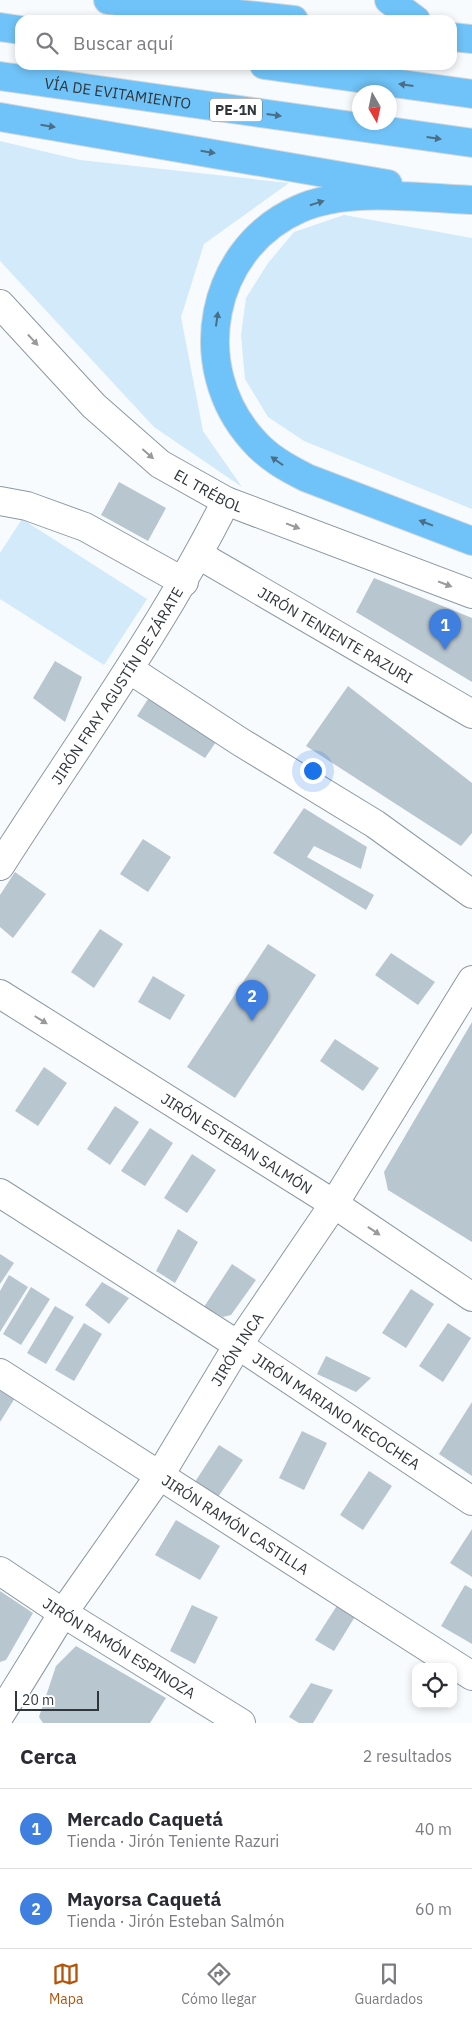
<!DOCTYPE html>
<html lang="es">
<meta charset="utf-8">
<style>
:root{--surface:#fff;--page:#f7f7f7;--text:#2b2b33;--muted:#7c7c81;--line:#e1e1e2;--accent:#b45309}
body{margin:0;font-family:"IBM Plex Sans",sans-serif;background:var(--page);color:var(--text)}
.controls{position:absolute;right:15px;bottom:15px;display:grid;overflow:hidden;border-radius:10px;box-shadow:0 2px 8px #0003}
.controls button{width:45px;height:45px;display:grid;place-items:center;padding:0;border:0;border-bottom:1px solid var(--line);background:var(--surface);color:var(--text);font:25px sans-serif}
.compass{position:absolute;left:352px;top:85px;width:45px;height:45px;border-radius:50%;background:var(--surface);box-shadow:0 2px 8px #0003;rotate:171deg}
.scale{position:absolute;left:15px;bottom:12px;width:84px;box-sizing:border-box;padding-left:5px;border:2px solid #30363a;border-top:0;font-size:14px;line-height:18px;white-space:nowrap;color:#30363a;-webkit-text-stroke:4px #fff;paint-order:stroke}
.you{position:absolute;left:312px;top:770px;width:18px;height:18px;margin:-12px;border:4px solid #fff;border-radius:50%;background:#1a73e8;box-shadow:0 0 0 8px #1a73e833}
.badge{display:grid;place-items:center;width:32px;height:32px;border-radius:50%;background:var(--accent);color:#fff;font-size:16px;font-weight:700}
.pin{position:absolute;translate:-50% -41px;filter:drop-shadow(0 1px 2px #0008)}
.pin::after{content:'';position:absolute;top:26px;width:18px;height:15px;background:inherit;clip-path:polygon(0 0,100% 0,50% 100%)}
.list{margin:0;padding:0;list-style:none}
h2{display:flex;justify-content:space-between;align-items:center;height:65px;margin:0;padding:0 20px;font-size:21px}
h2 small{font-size:16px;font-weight:400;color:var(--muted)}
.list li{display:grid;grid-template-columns:32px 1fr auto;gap:15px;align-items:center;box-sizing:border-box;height:80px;padding:0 20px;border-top:1px solid var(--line)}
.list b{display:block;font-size:19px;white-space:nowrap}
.list p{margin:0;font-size:16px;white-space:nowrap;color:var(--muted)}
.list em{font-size:16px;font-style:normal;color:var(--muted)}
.icon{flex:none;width:28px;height:28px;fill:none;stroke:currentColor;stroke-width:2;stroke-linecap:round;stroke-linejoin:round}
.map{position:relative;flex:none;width:472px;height:1723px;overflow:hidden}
.search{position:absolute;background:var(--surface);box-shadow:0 2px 8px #0003;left:15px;right:15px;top:15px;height:55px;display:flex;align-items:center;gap:12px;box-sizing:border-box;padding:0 18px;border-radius:15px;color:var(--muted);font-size:19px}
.sheet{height:225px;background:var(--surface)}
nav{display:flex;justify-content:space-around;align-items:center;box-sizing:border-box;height:70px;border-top:1px solid var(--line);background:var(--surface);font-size:14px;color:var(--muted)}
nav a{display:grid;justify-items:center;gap:2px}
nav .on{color:var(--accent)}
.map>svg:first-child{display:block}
</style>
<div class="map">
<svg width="472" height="1723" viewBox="0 0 472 1723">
<rect width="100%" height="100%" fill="#f8fbfd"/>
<g fill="#d2eafa">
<polygon points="0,141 80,160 289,183 204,244 181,317 203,431 242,487 154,427 0,261"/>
<polygon points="344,215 472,238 472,509 304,441 268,417 245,379 241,335 246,298 268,263 294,232"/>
<polygon points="22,519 147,599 104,665 0,599 0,553"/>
</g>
<g fill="#b8c6d0">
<polygon points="119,482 166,508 148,541 101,515"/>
<polygon points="374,578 472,618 472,682 356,612"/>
<polygon points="55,661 82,677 65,722 33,698"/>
<polygon points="348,686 472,783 472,833 461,846 306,746"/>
<polygon points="150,696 218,739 205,758 137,716"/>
<polygon points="304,808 367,847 361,869 314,846 307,857 374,895 366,910 273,853"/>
<polygon points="143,839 171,857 148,892 120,874"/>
<polygon points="15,872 46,894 13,938 0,927 0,895"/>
<polygon points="100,929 123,944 94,988 71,972"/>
<polygon points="268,944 316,975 235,1098 187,1067"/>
<polygon points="391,953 435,982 418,1005 375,975"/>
<polygon points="153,976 185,995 170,1020 138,1002"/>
<polygon points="472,1022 472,1242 388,1190 384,1172"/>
<polygon points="335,1039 379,1068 363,1091 320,1061"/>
<polygon points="44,1067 67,1083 38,1126 15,1111"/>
<polygon points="115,1106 139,1122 110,1165 87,1149"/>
<polygon points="150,1128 173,1143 145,1186 121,1171"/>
<polygon points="192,1154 216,1170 187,1213 164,1198"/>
<polygon points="178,1229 198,1242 175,1283 156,1271"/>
<polygon points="0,1254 14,1263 0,1284"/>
<polygon points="232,1264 256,1280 231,1315 223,1317 204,1307"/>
<polygon points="9,1275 28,1287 0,1332 0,1291"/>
<polygon points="102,1282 129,1298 109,1324 85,1305"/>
<polygon points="31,1287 50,1299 21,1345 3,1334"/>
<polygon points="411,1289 434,1304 406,1348 382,1333"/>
<polygon points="55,1306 74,1317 46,1364 27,1353"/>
<polygon points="84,1323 102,1334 74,1381 55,1370"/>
<polygon points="448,1323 471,1338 443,1382 419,1366"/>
<polygon points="326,1356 371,1378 356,1392 317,1374"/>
<polygon points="0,1381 20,1390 0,1422"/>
<polygon points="472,1402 472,1476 439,1454"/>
<polygon points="302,1431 327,1443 304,1490 279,1478"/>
<polygon points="219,1445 243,1460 214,1503 191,1488"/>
<polygon points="369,1471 392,1486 363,1530 340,1515"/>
<polygon points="176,1520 220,1546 200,1580 155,1555"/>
<polygon points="472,1529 472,1577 450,1563"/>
<polygon points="465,1585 472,1589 472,1644 441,1626"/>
<polygon points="0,1591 33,1613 6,1660 0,1662"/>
<polygon points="338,1604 356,1615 334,1651 315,1640"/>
<polygon points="192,1605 218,1617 195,1664 170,1651"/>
<polygon points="76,1646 166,1698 150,1723 43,1723 39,1717 56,1666"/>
<polygon points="311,1683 333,1690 313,1723 299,1723 289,1717"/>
</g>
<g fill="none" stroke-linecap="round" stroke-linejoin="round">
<g stroke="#8b99a2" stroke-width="30">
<g id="minor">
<path id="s1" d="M0,304L94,406L160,464L226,501L472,594"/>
<polyline points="0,501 27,506 85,527 184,582"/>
<path id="s2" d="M199,555L472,714"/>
<polyline points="129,669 239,741 375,824 472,894"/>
<path id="s3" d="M0,866C77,745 162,629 226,501"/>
<path id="s4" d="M0,994L334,1204L472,1297"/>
<path id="s5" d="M0,1193L238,1345L472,1501"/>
<path id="s6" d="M0,1373L472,1676"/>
<path id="s7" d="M0,1571L63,1613L241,1723"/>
<path id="s8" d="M0,1715L63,1613L160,1475L238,1345L334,1204L472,980"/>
</g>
</g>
<g stroke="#d6d7d8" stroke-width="30">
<g id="highway">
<polyline points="108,0 294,20"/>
<polyline points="389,0 416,20"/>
<polyline points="0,27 20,30"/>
<polyline points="452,37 472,39"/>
<polyline points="264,65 472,94"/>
<path id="s9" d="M0,76L472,143"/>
<polyline points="0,117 388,184"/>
<path d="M472,200C419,198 348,187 299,209C209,249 188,367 252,439C267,457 287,468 307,478L472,541"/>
</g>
</g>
<use href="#minor" stroke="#fff" stroke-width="28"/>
<use href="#highway" stroke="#70c3f8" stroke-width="28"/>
</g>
<defs><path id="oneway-solid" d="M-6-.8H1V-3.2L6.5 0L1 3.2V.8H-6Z" transform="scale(1.25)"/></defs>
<g fill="#4a6e86">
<use href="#oneway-solid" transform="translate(406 85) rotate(-172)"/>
<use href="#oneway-solid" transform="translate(274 115) rotate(8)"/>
<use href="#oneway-solid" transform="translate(48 126) rotate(9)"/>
<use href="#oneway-solid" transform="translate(434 138) rotate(8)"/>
<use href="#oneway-solid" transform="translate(208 152) rotate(9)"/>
<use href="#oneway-solid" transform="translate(317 203) rotate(-17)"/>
<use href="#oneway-solid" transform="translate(217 319) rotate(-82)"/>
<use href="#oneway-solid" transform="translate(277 461) rotate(-145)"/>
<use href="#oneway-solid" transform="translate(426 523) rotate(-159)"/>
</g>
<g fill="#989a9c">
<use href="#oneway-solid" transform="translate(33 340) rotate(47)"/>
<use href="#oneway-solid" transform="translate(148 454) rotate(41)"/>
<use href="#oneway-solid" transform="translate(293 526) rotate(21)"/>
<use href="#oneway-solid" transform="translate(445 584) rotate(21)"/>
<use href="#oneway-solid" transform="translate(41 1020) rotate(32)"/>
<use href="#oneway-solid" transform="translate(374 1231) rotate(34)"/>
</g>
<g text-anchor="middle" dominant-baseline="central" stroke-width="4" stroke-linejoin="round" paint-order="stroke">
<rect fill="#fff" stroke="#6e7275" stroke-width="1" x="210" y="98.5" width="52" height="23" rx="4"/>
<g font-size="14" font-weight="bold" fill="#30363a">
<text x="236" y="110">PE-1N</text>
</g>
<g font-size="15" fill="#30363a" stroke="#fff">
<text stroke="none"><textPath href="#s9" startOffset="119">VÍA DE EVITAMIENTO</textPath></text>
<text stroke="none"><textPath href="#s1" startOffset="282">EL TRÉBOL</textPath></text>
<text stroke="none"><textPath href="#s2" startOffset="158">JIRÓN TENIENTE RAZURI</textPath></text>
<text stroke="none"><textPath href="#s3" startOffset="215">JIRÓN FRAY AGUSTÍN DE ZÁRATE</textPath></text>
<text stroke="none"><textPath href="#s4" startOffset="280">JIRÓN ESTEBAN SALMÓN</textPath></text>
<text stroke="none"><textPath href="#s8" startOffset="436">JIRÓN INCA</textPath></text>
<text stroke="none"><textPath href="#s5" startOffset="401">JIRÓN MARIANO NECOCHEA</textPath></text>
<text stroke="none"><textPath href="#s6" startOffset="280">JIRÓN RAMÓN CASTILLA</textPath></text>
<text stroke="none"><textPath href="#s7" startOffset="142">JIRÓN RAMÓN ESPINOZA</textPath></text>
</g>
</g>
</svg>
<div class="controls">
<button><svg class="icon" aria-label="locate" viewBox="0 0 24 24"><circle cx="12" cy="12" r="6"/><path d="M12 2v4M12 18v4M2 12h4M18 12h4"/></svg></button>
</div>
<svg class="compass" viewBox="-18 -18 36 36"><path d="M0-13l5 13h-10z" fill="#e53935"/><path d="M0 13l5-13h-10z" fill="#7c7c81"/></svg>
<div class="scale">20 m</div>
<div class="you"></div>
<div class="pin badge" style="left:445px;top:650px;background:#3f7fe0">1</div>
<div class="pin badge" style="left:252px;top:1021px;background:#3f7fe0">2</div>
<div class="search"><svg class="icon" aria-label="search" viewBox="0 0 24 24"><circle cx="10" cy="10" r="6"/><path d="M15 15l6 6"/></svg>Buscar aquí</div>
</div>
<section class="sheet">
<h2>Cerca<small>2 resultados</small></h2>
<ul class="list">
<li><span class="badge" style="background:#3f7fe0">1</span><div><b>Mercado Caquetá</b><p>Tienda · Jirón Teniente Razuri</p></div><em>40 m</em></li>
<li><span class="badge" style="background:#3f7fe0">2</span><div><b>Mayorsa Caquetá</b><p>Tienda · Jirón Esteban Salmón</p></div><em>60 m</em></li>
</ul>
</section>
<nav>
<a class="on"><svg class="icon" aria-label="map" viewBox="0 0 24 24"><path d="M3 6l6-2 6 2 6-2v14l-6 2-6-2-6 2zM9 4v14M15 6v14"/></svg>Mapa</a>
<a><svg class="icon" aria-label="directions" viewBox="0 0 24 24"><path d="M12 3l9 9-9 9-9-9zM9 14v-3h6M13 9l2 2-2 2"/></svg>Cómo llegar</a>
<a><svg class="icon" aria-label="saved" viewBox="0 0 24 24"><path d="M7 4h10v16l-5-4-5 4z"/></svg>Guardados</a>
</nav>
